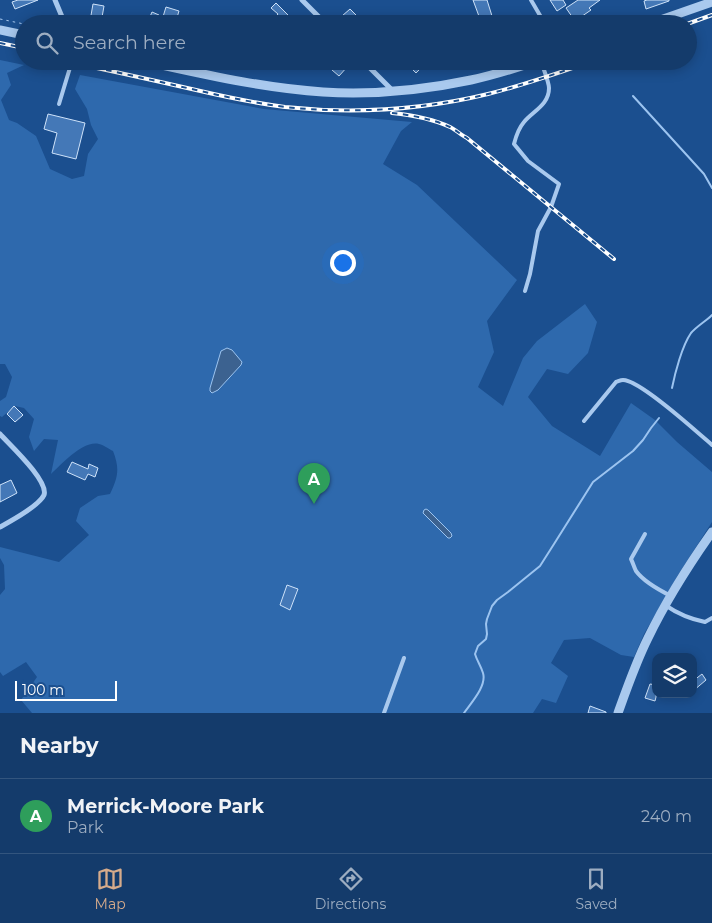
<!DOCTYPE html>
<style>
:root{--surface:#143b6b;--page:#214673;--text:#f1f3f6;--muted:#9dadc1;--line:#33557e;--accent:#d6ab8b}
body{margin:0;font-family:Montserrat,sans-serif;background:var(--page);color:var(--text)}
.controls{position:absolute;right:15px;bottom:15px;display:grid;overflow:hidden;border-radius:10px;box-shadow:0 2px 12px #0003}
.controls button{width:45px;height:45px;display:grid;place-items:center;padding:0;border:0;border-bottom:1px solid var(--line);background:var(--surface);color:var(--text);font:25px sans-serif}
.scale{position:absolute;left:15px;bottom:12px;width:102px;box-sizing:border-box;padding-left:5px;border:2px solid #fff;border-top:0;font-size:14px;line-height:18px;white-space:nowrap;color:#fff;-webkit-text-stroke:4px #1b4f8f;paint-order:stroke}
.you{position:absolute;left:342px;top:262px;width:18px;height:18px;margin:-12px;border:4px solid #fff;border-radius:50%;background:#1a73e8;box-shadow:0 0 0 8px #1a73e833}
.badge{display:grid;place-items:center;width:32px;height:32px;border-radius:50%;background:var(--accent);color:#fff;font-size:16px;font-weight:700}
.pin{position:absolute;translate:-50% -41px;filter:drop-shadow(0 1px 2px #0008)}
.pin::after{content:'';position:absolute;top:26px;width:18px;height:15px;background:inherit;clip-path:polygon(0 0,100% 0,50% 100%)}
.list{margin:0;padding:0;list-style:none}
h2{display:flex;justify-content:space-between;align-items:center;height:65px;margin:0;padding:0 20px;font-size:21px}
h2 small{font-size:16px;font-weight:400;color:var(--muted)}
.list li{display:grid;grid-template-columns:32px 1fr auto;gap:15px;align-items:center;box-sizing:border-box;height:75px;padding:0 20px;border-top:1px solid var(--line)}
.list b{display:block;font-size:19px;white-space:nowrap}
.list p{margin:0;font-size:16px;white-space:nowrap;color:var(--muted)}
.list em{font-size:16px;font-style:normal;color:var(--muted)}
.icon{flex:none;width:28px;height:28px;fill:none;stroke:currentColor;stroke-width:2;stroke-linecap:round;stroke-linejoin:round}
.map{position:relative;flex:none;width:712px;height:713px;overflow:hidden}
.search{position:absolute;background:var(--surface);box-shadow:0 2px 12px #0003;left:15px;right:15px;top:15px;height:55px;display:flex;align-items:center;gap:12px;box-sizing:border-box;padding:0 18px;border-radius:28px;color:var(--muted);font-size:19px}
.sheet{height:140px;background:var(--surface)}
nav{display:flex;justify-content:space-around;align-items:center;box-sizing:border-box;height:70px;border-top:1px solid var(--line);background:var(--surface);font-size:14px;color:var(--muted)}
nav a{display:grid;justify-items:center;gap:2px}
nav .on{color:var(--accent)}
.map>svg:first-child{display:block}
</style>
<div class="map">
<svg width="712" height="713" viewBox="0 0 712 713">
<rect width="100%" height="100%" fill="#1b4f8f"/>
<path fill="#2e69ad" d="M0,60L24,65L7,73L11,85L1,100L9,120L17,123L36,136L50,169L72,179L84,176L88,154L98,139L91,125L87,109L75,89L80,75L264,109L412,122L401,131L383,164L417,185L517,280L487,321L494,352L478,387L503,406L523,358L537,341L585,304L597,322L588,353L568,374L547,369L528,397L552,426L600,456L631,403L655,420L677,442L712,472V522L678,575L644,634L634,657L621,655L590,638L564,640L551,663L568,676L556,703L542,699L533,713H32L21,700L37,677L26,662L3,676L0,672V595L5,589L4,565L0,558V547L59,562L89,535L76,521L80,508L98,496L110,494C118,477 120,469 113,451C109,449 104,445 99,444C83,440 62,464 51,474L58,440L44,439L34,451L29,437L34,419L24,408L15,406L2,417L0,416V401L6,397L12,377L5,364H0Z"/>
<g fill="#3c6290" stroke="#9cc4f0">
<polygon points="227,348 232,350 242,362 241,365 218,390 212,393 210,391 210,388 221,351"/>
<polygon points="426,509 428,510 451,533 452,536 450,538 448,538 423,513 424,510"/>
</g>
<g fill="none" stroke-linecap="round" stroke-linejoin="round">
<g stroke="#9cc4f0" stroke-width="2">
<polyline points="633,96 704,174 712,188"/>
<path d="M672,388C675,373 682,346 691,333C697,326 706,321 712,315"/>
<path d="M464,713C471,703 487,686 483,673C481,666 477,661 475,654L478,646L486,639L487,634L486,624L487,619L492,606L497,600L508,592L540,566L554,544L593,482L633,451L643,440L651,428L659,418"/>
</g>
</g>
<g fill="#4478b7" stroke="#cfe3fa">
<polygon points="18,0 38,0 15,9 12,2"/>
<polygon points="473,0 487,0 492,16 480,19"/>
<polygon points="550,0 563,0 566,5 557,11"/>
<polygon points="578,0 600,0 589,8 591,10 575,21 566,8"/>
<polygon points="647,0 669,0 669,1 646,9 644,1"/>
<polygon points="276,3 290,17 284,24 268,24 278,14 271,8"/>
<polygon points="93,4 104,6 101,23 90,21"/>
<polygon points="166,7 179,11 175,24 162,20"/>
<polygon points="350,9 357,16 350,24 342,16"/>
<polygon points="152,12 159,15 156,23 149,19"/>
<polygon points="242,61 251,61 249,68 241,67"/>
<polygon points="341,61 343,61 348,66 339,76 332,70"/>
<polygon points="404,61 420,61 424,65 416,73"/>
<polygon points="48,114 85,123 76,159 52,153 57,133 44,129"/>
<polygon points="14,406 23,415 15,422 7,414"/>
<polygon points="72,462 88,469 89,464 98,468 95,477 88,474 85,480 67,472"/>
<polygon points="11,480 17,493 0,502 0,485"/>
<polygon points="287,585 298,589 290,610 280,605"/>
<polygon points="702,674 706,680 693,691 693,681"/>
<polygon points="650,684 656,685 656,697 655,701 645,698"/>
<polygon points="590,706 606,712 606,713 588,713"/>
</g>
<g fill="none" stroke-linecap="round" stroke-linejoin="round">
<polyline stroke="#a9c9ee" stroke-width="1" stroke-dasharray="2.5 4" stroke-linecap="butt" points="0,19 24,24"/>
<g stroke="#a9c9ee" stroke-width="4">
<polyline points="531,0 545,24"/>
<polyline points="59,104 72,61"/>
<path d="M525,291L530,274L538,231L551,207L559,184L528,161L514,144C516,136 518,129 524,122C533,111 549,105 549,88C549,82 543,68 541,61"/>
<path d="M584,421L616,382C619,381 621,380 623,380C640,380 697,432 712,445"/>
<path d="M645,534L631,559C633,563 634,567 636,571C644,582 659,590 671,596"/>
<path d="M665,605C678,614 690,619 705,622L712,618"/>
<polyline points="384,713 404,658"/>
</g>
<g stroke="#a9c9ee" stroke-width="5">
<polyline points="55,0 65,24"/>
<polyline points="302,0 326,24"/>
<polyline points="363,61 392,90"/>
<path d="M0,434C10,445 49,481 44,495C39,506 11,521 0,527"/>
</g>
<g stroke="#a9c9ee" stroke-width="9">
<polyline points="649,24 712,2"/>
<polyline points="0,30 24,35"/>
<path d="M143,61C203,74 262,88 323,92C372,95 424,90 471,80C494,75 516,68 537,61"/>
<path d="M618,713C627,688 636,662 648,638C666,601 688,566 712,532"/>
</g>
<g stroke="#fff" stroke-width="4">
<g id="rail">
<polyline points="687,24 712,15"/>
<polyline points="0,43 24,48"/>
<path d="M63,61C108,70 152,80 196,90C226,97 255,103 285,107C352,114 422,110 488,94C524,85 558,73 593,61"/>
<path d="M392,113C411,115 433,119 450,127C456,130 461,135 467,138L614,259"/>
</g>
</g>
<use href="#rail" stroke="#1b4f8f" stroke-width="2" stroke-dasharray="5.5" stroke-linecap="butt"/>
</g>
</svg>
<div class="controls">
<button><svg class="icon" aria-label="layers" viewBox="0 0 24 24"><path d="M12 4l9 5-9 5-9-5zM3 14l9 5 9-5"/></svg></button>
</div>
<div class="scale">100 m</div>
<div class="you"></div>
<div class="pin badge" style="left:314px;top:504px;background:#2e9e5b">A</div>
<div class="search"><svg class="icon" aria-label="search" viewBox="0 0 24 24"><circle cx="10" cy="10" r="6"/><path d="M15 15l6 6"/></svg>Search here</div>
</div>
<section class="sheet">
<h2>Nearby<small></small></h2>
<ul class="list">
<li><span class="badge" style="background:#2e9e5b">A</span><div><b>Merrick-Moore Park</b><p>Park</p></div><em>240 m</em></li>
</ul>
</section>
<nav>
<a class="on"><svg class="icon" aria-label="map" viewBox="0 0 24 24"><path d="M3 6l6-2 6 2 6-2v14l-6 2-6-2-6 2zM9 4v14M15 6v14"/></svg>Map</a>
<a><svg class="icon" aria-label="directions" viewBox="0 0 24 24"><path d="M12 3l9 9-9 9-9-9zM9 14v-3h6M13 9l2 2-2 2"/></svg>Directions</a>
<a><svg class="icon" aria-label="saved" viewBox="0 0 24 24"><path d="M7 4h10v16l-5-4-5 4z"/></svg>Saved</a>
</nav>
